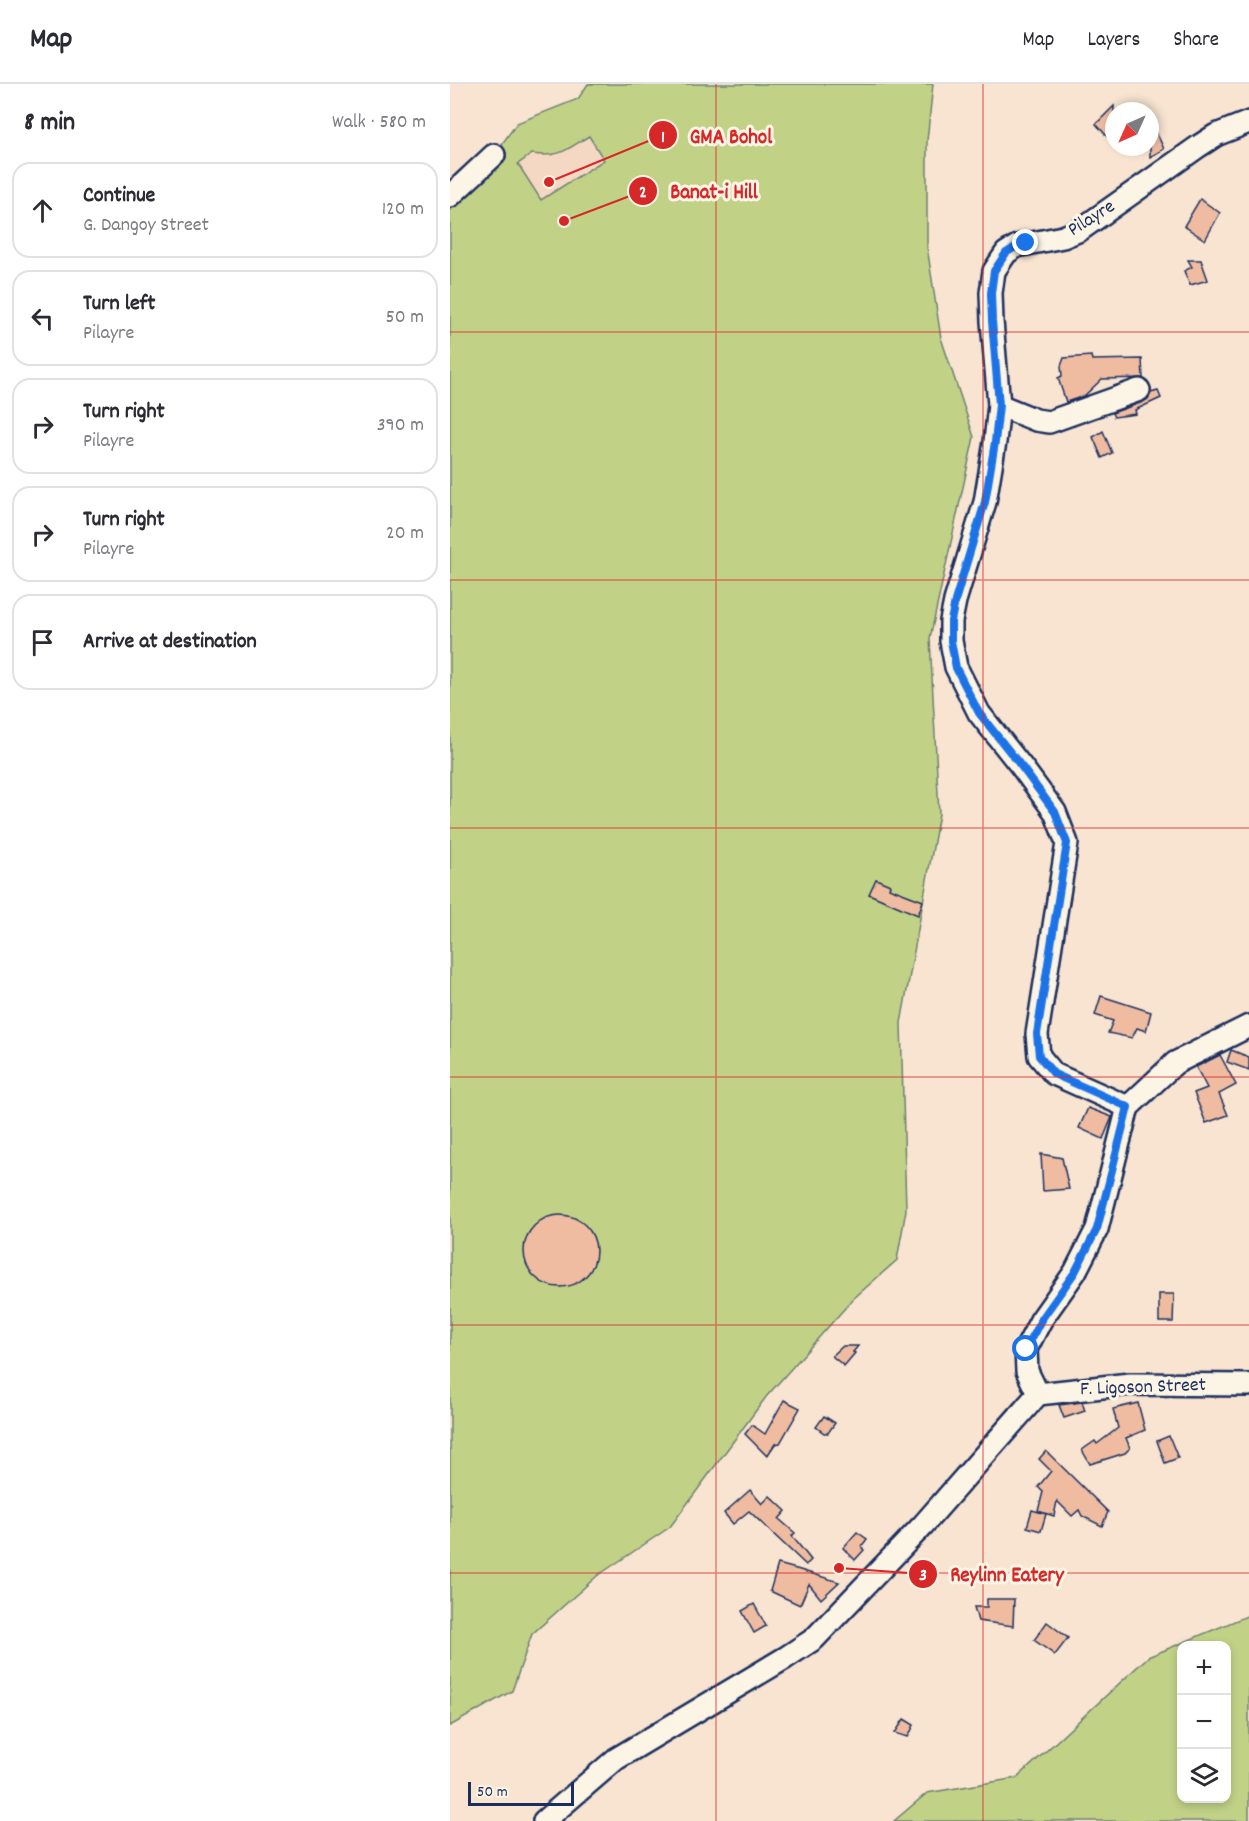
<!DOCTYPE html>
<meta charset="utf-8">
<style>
:root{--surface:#fff;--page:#f7f7f7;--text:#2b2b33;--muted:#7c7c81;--line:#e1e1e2}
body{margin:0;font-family:Dekko,sans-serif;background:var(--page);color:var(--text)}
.controls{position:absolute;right:18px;bottom:18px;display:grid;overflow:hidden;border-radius:12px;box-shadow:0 3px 9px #0003}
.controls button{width:54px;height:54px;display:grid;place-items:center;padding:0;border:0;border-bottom:2px solid var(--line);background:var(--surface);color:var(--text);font:30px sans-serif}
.compass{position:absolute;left:655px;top:18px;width:54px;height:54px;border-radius:50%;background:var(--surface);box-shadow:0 3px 9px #0003;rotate:225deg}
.scale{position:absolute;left:18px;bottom:15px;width:106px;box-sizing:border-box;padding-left:6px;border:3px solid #1b2f5e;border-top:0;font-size:16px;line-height:21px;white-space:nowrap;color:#1b2f5e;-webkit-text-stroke:4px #fcf5e5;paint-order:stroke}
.stop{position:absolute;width:18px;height:18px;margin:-14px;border:4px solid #1a73e8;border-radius:50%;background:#fff}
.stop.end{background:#1a73e8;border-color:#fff;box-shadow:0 2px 6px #0008}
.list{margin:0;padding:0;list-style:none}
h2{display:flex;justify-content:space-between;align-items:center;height:78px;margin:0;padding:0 24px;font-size:26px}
h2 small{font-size:20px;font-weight:400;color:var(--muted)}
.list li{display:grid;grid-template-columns:39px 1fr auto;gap:18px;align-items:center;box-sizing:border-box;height:96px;margin:0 12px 12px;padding:0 12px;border:2px solid var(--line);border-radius:18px}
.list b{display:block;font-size:22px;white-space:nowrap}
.list p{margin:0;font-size:20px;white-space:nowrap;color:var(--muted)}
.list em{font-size:20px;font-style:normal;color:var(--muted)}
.icon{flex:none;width:33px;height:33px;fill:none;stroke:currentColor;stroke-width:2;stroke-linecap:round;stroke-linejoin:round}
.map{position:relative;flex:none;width:799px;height:1737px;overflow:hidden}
header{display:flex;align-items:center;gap:36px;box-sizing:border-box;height:84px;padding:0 30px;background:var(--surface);border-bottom:2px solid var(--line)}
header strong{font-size:28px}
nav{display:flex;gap:33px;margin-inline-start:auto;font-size:21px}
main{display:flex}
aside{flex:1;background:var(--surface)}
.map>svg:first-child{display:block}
</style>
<header>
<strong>Map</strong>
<nav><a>Map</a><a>Layers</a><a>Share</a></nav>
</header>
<main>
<aside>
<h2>8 min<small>Walk · 580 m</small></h2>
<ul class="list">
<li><svg class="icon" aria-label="ahead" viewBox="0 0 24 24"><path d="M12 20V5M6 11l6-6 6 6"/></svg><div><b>Continue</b><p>G. Dangoy Street</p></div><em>120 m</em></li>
<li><svg class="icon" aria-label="left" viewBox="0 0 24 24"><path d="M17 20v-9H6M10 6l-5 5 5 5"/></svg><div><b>Turn left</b><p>Pilayre</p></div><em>50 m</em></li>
<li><svg class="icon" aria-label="right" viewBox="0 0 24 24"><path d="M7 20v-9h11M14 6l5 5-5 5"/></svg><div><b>Turn right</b><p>Pilayre</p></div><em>390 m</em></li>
<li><svg class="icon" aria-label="right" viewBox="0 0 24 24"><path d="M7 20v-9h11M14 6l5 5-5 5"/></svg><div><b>Turn right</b><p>Pilayre</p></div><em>20 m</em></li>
<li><svg class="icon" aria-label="arrive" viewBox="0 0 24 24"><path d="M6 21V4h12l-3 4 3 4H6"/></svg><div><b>Arrive at destination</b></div></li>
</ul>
</aside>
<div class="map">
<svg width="799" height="1737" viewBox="0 0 799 1737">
<rect width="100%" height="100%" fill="#f8e4d1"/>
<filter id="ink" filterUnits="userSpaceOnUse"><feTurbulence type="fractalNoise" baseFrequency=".0167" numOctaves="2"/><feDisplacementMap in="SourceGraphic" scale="12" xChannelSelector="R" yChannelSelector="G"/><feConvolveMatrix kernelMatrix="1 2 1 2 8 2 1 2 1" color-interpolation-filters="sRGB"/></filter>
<g filter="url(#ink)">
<polygon fill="#f5d8c3" points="139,52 154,77 91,116 68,80 82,70 95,72 107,71"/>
<g fill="#c1d287" stroke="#6e8072" stroke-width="1.5" fill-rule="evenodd">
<path d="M138,0H483L477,57V163L491,254L524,353L480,554L489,730L451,939L456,1126L447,1176L403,1215L316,1313L220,1443L147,1492L82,1550L62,1607L0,1642V112L44,71L67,39L128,15ZM139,52L154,76L91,116L68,80L82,70C110,74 116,66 139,52Z"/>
<path d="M799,1531V1737H444L477,1709L567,1694L698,1573ZM732,1562H776V1714H732Z"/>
</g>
<g fill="#efbca1" stroke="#1b2f5e" stroke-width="1.5">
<polygon points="664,22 664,60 646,40"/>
<polygon points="700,35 714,65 700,73"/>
<polygon points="750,115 770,129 755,156 734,142"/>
<polygon points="738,176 751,176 758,196 740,201 734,187 742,183"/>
<polygon points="641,272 642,276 692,275 693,294 652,295 634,312 616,318 608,294 612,292 611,282 614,274"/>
<polygon points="708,307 711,314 685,326 686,330 664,333 662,329 693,318 698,315 701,309"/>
<polygon points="653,347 662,369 652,374 643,353"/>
<polygon points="426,795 440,801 439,804 473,817 468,831 419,810"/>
<polygon points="651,912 701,928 696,947 687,944 682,954 658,949 663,937 645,931"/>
<polygon points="781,966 799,973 799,986 777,978"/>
<polygon points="770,971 786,1001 769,1010 778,1031 756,1039 744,1009 757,1004 746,983"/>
<polygon points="638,1024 662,1033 653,1055 629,1044"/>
<polygon points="591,1070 612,1074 619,1105 593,1107"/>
<circle cx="110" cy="1167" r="36"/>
<polygon points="709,1210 724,1210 723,1238 709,1238"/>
<polygon points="393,1262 408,1262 403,1268 405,1269 394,1282 382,1272"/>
<polygon points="334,1316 350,1324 330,1359 325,1360 317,1372 295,1350 302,1341 315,1350"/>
<polygon points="632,1318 635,1327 614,1334 609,1321"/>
<polygon points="688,1319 695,1346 676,1354 680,1364 675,1369 640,1380 632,1366 645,1357 647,1360 668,1344 663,1325"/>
<polygon points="374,1332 385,1339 378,1349 374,1349 366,1343"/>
<polygon points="719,1352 728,1374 715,1379 707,1357"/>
<polygon points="596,1367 658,1428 652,1442 632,1432 629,1426 622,1432 607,1417 604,1432 588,1427 593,1408 588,1403 601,1387 589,1375"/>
<polygon points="300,1406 312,1420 320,1412 336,1427 329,1435 345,1449 342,1452 361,1476 356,1481 299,1427 283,1440 274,1429"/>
<polygon points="582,1426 596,1430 591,1447 577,1443"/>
<polygon points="407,1448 417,1455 411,1463 414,1466 405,1476 393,1464"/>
<polygon points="328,1480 350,1486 389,1498 371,1515 359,1500 350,1521 320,1507"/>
<polygon points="537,1515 564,1515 563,1542 528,1537 524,1523 537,1523"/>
<polygon points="304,1520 316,1542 304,1549 292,1527"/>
<polygon points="597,1538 618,1554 605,1571 584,1556"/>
<polygon points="454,1635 464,1641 458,1653 445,1649"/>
</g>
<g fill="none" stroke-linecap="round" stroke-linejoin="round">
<g stroke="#1b2f5e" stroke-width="26">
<g id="minor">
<polyline points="0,112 44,71"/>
<polyline points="549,321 586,336 599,338 689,306"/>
<polyline points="678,1023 604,990 589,972 587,950 617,759 605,728 571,682 529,629 506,583 501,557 501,537 505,517 535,418 545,358 549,321 542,237 541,209 544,187 556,169 567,162 613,153 630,146 749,62 766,51 799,38"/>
<polyline points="588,1310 577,1287 576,1265 591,1236 625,1188 647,1145 678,1023 725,979 799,942"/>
<polyline points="588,1310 680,1300 799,1301"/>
<polyline points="94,1737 166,1675 335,1574 364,1555 473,1441 588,1310"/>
</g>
</g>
<use href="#minor" stroke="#fcf5e5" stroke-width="21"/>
</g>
</g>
<g fill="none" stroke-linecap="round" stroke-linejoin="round" filter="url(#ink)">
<polyline stroke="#1a73e8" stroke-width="8" points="576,1265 591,1236 625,1188 647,1145 678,1023 604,990 589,972 587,950 617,759 605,728 571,682 529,629 506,584 501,557 501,537 505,517 535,418 545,358 549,321 542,237 541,209 544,187 556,169 567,162 576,159"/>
</g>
<path fill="none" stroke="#d62828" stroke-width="1.5" stroke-opacity="0.55" d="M266,0V1737M533,0V1737M0,248H799M0,496H799M0,744H799M0,993H799M0,1241H799M0,1489H799"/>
<g text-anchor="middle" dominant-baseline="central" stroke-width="6" stroke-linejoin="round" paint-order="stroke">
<g font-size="20" fill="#1b2f5e" stroke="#fcf5e5">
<text transform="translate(642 135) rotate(-32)">Pilayre</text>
<text transform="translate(693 1304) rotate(-2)">F. Ligoson Street</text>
</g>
</g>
<path fill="none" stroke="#d62828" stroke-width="2" d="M99 98L213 51M114 137L193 107M389 1484L473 1490"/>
<g fill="#d62828" stroke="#fcf5e5" stroke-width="2">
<circle cx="99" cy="98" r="6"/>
<circle cx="114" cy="137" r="6"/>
<circle cx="389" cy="1484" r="6"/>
<circle cx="213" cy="51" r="15"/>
<circle cx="193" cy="107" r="15"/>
<circle cx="473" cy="1490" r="15"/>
</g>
<g font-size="18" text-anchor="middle" font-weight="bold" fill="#fff">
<text x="213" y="58">1</text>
<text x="193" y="113">2</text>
<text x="473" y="1496">3</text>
</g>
<g font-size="21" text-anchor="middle" font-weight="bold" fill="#d62828" stroke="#fcf5e5" stroke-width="6" stroke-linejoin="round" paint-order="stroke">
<text x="281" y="59">GMA Bohol</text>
<text x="264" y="114">Banat-i Hill</text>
<text x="557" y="1497">Reylinn Eatery</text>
</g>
</svg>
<div class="controls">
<button>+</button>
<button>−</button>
<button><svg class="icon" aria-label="layers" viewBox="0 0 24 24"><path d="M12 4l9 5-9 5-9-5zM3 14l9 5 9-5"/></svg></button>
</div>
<svg class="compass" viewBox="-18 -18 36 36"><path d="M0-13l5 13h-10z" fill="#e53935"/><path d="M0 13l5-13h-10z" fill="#7c7c81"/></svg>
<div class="scale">50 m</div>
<div class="stop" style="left:576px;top:1265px"></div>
<div class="stop end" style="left:576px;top:159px"></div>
</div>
</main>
